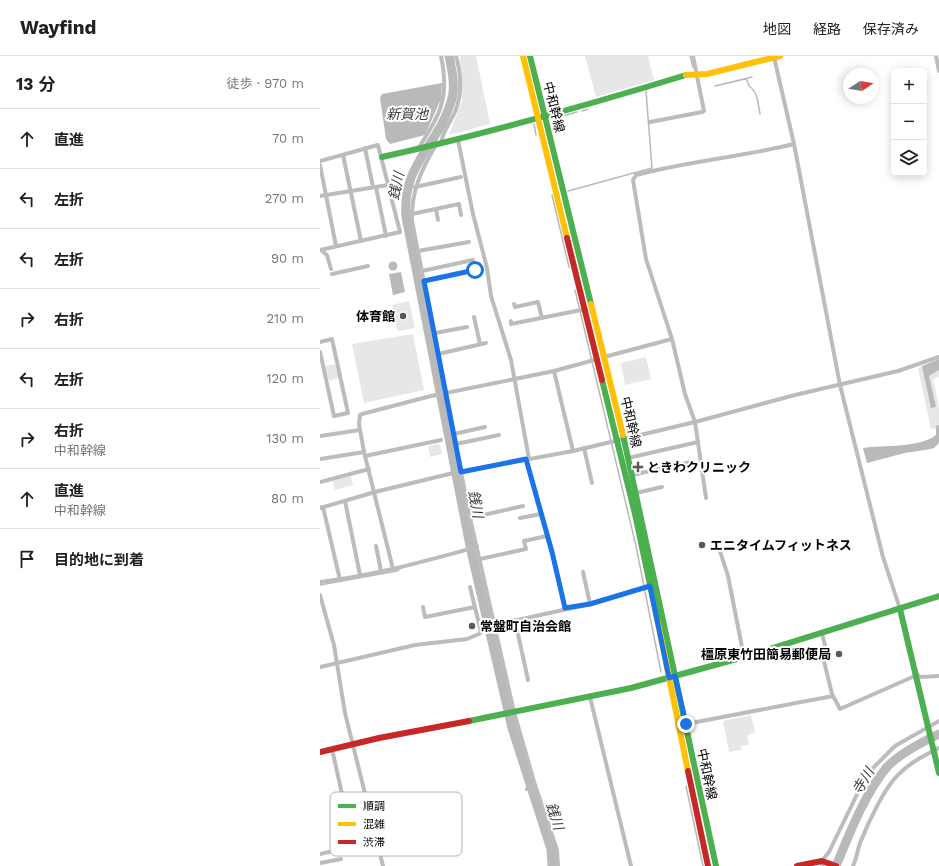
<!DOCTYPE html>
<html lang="ja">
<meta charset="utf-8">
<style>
:root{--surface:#fff;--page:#f2f2f2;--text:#202124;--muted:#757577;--line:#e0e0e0}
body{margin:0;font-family:"Work Sans","Noto Sans JP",sans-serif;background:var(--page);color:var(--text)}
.controls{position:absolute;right:12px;top:12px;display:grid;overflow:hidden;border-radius:6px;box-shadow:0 2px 10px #0003}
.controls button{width:36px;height:36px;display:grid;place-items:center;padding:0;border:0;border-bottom:1px solid var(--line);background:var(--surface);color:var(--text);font:20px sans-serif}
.compass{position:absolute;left:523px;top:12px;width:36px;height:36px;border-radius:50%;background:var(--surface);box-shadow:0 2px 10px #0003;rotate:78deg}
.stop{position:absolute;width:12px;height:12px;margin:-9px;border:3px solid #1a73e8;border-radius:50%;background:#fff}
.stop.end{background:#1a73e8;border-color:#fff;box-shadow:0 1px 4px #0008}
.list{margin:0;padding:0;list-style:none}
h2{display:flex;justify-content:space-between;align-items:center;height:52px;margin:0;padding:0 16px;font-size:17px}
h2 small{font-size:13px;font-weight:400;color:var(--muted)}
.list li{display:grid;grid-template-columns:26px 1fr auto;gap:12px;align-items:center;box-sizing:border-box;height:60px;padding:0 16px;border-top:1px solid var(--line)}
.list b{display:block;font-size:15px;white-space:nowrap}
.list p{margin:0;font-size:13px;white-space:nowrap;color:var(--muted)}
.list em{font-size:13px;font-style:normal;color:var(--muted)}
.icon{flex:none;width:22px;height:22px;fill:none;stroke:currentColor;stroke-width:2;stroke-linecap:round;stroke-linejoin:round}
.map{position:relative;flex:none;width:619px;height:810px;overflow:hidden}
header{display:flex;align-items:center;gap:24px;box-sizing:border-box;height:56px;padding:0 20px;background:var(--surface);border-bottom:1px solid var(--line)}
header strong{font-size:19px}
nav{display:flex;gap:22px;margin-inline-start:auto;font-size:14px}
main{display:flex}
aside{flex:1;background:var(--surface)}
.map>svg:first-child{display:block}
</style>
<header>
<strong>Wayfind</strong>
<nav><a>地図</a><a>経路</a><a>保存済み</a></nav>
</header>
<main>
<aside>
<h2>13 分<small>徒歩 · 970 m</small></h2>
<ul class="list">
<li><svg class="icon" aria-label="ahead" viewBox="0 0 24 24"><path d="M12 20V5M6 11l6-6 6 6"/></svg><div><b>直進</b></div><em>70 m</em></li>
<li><svg class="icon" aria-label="left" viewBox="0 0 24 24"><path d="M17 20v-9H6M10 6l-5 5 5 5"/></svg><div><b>左折</b></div><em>270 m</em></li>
<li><svg class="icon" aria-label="left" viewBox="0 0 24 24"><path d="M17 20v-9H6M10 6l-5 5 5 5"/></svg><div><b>左折</b></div><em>90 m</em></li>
<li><svg class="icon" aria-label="right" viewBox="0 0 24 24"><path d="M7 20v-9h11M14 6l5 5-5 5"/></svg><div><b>右折</b></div><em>210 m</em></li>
<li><svg class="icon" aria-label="left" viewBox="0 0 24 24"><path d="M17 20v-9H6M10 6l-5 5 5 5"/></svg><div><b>左折</b></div><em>120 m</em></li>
<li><svg class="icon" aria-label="right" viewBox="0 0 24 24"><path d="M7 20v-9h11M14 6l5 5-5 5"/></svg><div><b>右折</b><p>中和幹線</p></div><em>130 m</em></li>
<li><svg class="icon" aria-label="ahead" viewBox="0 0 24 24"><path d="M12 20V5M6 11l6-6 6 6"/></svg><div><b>直進</b><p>中和幹線</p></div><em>80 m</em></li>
<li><svg class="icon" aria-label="arrive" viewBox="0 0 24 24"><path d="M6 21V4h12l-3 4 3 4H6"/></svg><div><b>目的地に到着</b></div></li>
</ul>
</aside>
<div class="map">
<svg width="619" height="810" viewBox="0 0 619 810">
<rect width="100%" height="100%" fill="#fff"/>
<g fill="#e7e7e7">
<polygon points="140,0 156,0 170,68 129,79 142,45"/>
<polygon points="265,0 328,0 334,24 276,41"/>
<polygon points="89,245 95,272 77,275 72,249"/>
<polygon points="93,278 104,334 44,347 32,288"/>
<polygon points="326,301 331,323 305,329 301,307"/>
<polygon points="15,308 19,322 9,325 5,310"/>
<polygon points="602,310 609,320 619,314 619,321 613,323 619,351 619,383 615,372 611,373 598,312"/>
<polygon points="117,388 120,389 122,398 110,401 108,390"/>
<polygon points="31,420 33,429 15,434 13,425"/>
<polygon points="431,659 435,676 427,680 429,689 421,690 421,694 409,696 403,665"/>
</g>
<g fill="#b9b9b9">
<polygon points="122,27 121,43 105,79 70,88 66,83 60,42 62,38"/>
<circle cx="73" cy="210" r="4.5"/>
<polygon points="81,216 85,236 73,239 69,218"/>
<polygon points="619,303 619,314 609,320 616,351 611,352 602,310"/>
<path d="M619,369V387L614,392L605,394L585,397L547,407L543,392C563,389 600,392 616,379V370Z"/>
</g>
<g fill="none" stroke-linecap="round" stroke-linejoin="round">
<g stroke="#b9b9b9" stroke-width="1.5">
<polyline points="370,0 373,11"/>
<path d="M432,21L395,30L425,23L427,24L429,30C438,36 438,47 440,58"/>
<polyline points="262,55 268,53"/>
<polyline points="231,63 257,56"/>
<polyline points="214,68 216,79"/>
<polyline points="105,95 108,94"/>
<polyline points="248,135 332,112 326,35"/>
<polyline points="232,139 249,211"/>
<polyline points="255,234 316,490 341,616"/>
<polyline points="0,529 77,515 80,513"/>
<polyline points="366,730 383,810"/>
</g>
<g stroke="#b9b9b9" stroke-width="9">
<path d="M129,0C132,14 136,32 131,46C117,91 82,108 86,161L151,495L192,672L231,793L232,810"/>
<path d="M516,810C529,779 545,737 567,711C580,697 602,686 619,678"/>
</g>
<g stroke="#bcbcbc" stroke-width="4">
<polyline points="616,0 619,15"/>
<polyline points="454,1 474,88 520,329 563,501 580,553"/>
<polyline points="330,66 382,56 384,55 373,0"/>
<polyline points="138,84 153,158 167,212 171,240 191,304 209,403"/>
<path d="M121,88C122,76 130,67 135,56C142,39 141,18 136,0"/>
<path d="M116,89C101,114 91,136 92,165L150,462L194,656L215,729L237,794L238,810"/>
<polyline points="45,92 53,131"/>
<path d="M98,93C120,58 130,43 121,0"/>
<polyline points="23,99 41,185"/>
<polyline points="0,105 58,89 80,176 0,194"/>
<polyline points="0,109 16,190"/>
<polyline points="56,131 66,180"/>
<polyline points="95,131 141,121"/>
<polyline points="0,140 68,129"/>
<polyline points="116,153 118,164"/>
<polyline points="92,158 139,148 141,159"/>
<polyline points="1,194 7,199 11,213"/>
<polyline points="98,195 149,186"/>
<polyline points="102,215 153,204"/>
<polyline points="12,218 48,210"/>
<polyline points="104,225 155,214"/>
<polyline points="194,248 195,251 218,246 222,262"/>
<polyline points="154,261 160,288"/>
<polyline points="191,265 191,268 266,253"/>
<polyline points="115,277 147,271"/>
<polyline points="0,286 12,283 28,357 14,360 0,296"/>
<polyline points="118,298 166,287"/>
<polyline points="284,301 352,283"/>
<polyline points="234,315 253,395"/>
<polyline points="42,358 111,340 234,315 278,303"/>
<polyline points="40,359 39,368 44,396 73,513"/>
<polyline points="134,378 165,371"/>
<polyline points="0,380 40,374"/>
<polyline points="136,388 179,379"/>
<polyline points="264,392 272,427"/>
<polyline points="45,400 121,384"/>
<polyline points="308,402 378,386"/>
<polyline points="0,403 44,396"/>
<polyline points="206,403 232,496 245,552"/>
<polyline points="312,419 371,406"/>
<polyline points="0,426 49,413"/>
<polyline points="316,437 342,431"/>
<path d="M386,442L375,366L365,338L352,283L326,203L313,124L316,119C368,105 422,101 474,88"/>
<polyline points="25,445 40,519"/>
<polyline points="3,451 20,524"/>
<polyline points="0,452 55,436 129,418 253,395 375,366 475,339 578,315 619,301"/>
<polyline points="150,462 203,450"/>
<polyline points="200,462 221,458"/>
<polyline points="56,490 61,515"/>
<polyline points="399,492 408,520 424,601"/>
<polyline points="160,503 206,493 204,485 227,480"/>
<polyline points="263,516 270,548"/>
<path d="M0,526C53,520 105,505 157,491"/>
<polyline points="150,531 161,576"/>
<polyline points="0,539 14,589 25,657 63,810"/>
<polyline points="103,551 105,561 155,551"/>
<polyline points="195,564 208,624"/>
<polyline points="175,569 270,548 330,530"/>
<polyline points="502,577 506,594 502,597 512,638 520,653 597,619 601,621 619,620"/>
<polyline points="0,611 95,589 147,583 159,578 164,573 175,570"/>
<polyline points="270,641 311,810"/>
<polyline points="366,668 513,640"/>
<polyline points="12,693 28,765"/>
<polyline points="207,733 215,729"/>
<polyline points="0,798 22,793"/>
<polyline points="0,807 21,803"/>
<polyline points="502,810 502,805 509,796 545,722 553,712 575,690 619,665"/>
<path d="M533,810C537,802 537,795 540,787C548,767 565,730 580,717C591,706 605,699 619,692"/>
</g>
<g stroke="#4caf50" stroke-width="6">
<polyline points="210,0 271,248"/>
<path d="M62,101C165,78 265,50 366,19"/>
<polyline points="282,324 315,458 338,567"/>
<polyline points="303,379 396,810"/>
<polyline points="580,553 619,717"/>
<polyline points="149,665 311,632 424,601 619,540"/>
</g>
<g stroke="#ffc107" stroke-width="6">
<polyline points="203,0 247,182"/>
<polyline points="366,19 387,18 460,0"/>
<polyline points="271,248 303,379"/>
<polyline points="338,567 368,715"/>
</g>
<g stroke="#c62828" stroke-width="6">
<polyline points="247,182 282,324"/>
<polyline points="0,696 59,682 149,665"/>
<polyline points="368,715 388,810"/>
<polyline points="477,810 502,805 516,810"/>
</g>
</g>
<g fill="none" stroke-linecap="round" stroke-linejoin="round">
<polyline stroke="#1a73e8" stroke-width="5" points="155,214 104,225 141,416 206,403 232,496 245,552 270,548 330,530 349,622 355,620 366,668"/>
</g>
<g fill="#595959" stroke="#fff" stroke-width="1.5">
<circle cx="83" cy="260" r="4"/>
<path d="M316 405h4v4h4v4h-4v4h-4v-4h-4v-4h4z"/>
<circle cx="382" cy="489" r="4"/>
<circle cx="152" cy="570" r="4"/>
<circle cx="519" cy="598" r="4"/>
</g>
<g text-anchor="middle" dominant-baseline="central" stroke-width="4" stroke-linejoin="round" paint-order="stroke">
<g font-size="13" fill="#000" stroke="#fff">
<text transform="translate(234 51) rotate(76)">中和幹線</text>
<text transform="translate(311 366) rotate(77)">中和幹線</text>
<text transform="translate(387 718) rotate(78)">中和幹線</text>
</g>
<g font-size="13" font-weight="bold" fill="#000" stroke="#fff" text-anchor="start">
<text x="75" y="260" text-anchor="end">体育館</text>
<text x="327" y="411">ときわクリニック</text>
<text x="390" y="489">エニタイムフィットネス</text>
<text x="160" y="570">常盤町自治会館</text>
<text x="511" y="598" text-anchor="end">橿原東竹田簡易郵便局</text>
</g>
<g font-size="14" font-style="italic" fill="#3c3c3c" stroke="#fff">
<text x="87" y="58">新賀池</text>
<text transform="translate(76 130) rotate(-78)">銭川</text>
<text transform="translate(156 448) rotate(79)">銭川</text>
<text transform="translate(543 725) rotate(-59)">寺川</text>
<text transform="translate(235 760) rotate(72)">銭川</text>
</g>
</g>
<rect x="10" y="736" width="132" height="64" rx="6" fill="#fff" stroke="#b2b2b2" stroke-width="1"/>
<rect x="18" y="748" width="18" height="4" fill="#4caf50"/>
<rect x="18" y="766" width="18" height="4" fill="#ffc107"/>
<rect x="18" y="784" width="18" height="4" fill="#c62828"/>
<g font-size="11" fill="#000">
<text x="43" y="754">順調</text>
<text x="43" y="772">混雑</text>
<text x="43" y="790">渋滞</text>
</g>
</svg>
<div class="controls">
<button>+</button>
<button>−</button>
<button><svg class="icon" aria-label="layers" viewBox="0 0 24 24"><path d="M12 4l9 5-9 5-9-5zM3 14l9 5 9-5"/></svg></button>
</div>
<svg class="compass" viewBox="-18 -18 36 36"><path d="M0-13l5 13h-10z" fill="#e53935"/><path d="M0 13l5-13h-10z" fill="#757577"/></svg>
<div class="stop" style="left:155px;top:214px"></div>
<div class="stop end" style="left:366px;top:668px"></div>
</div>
</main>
